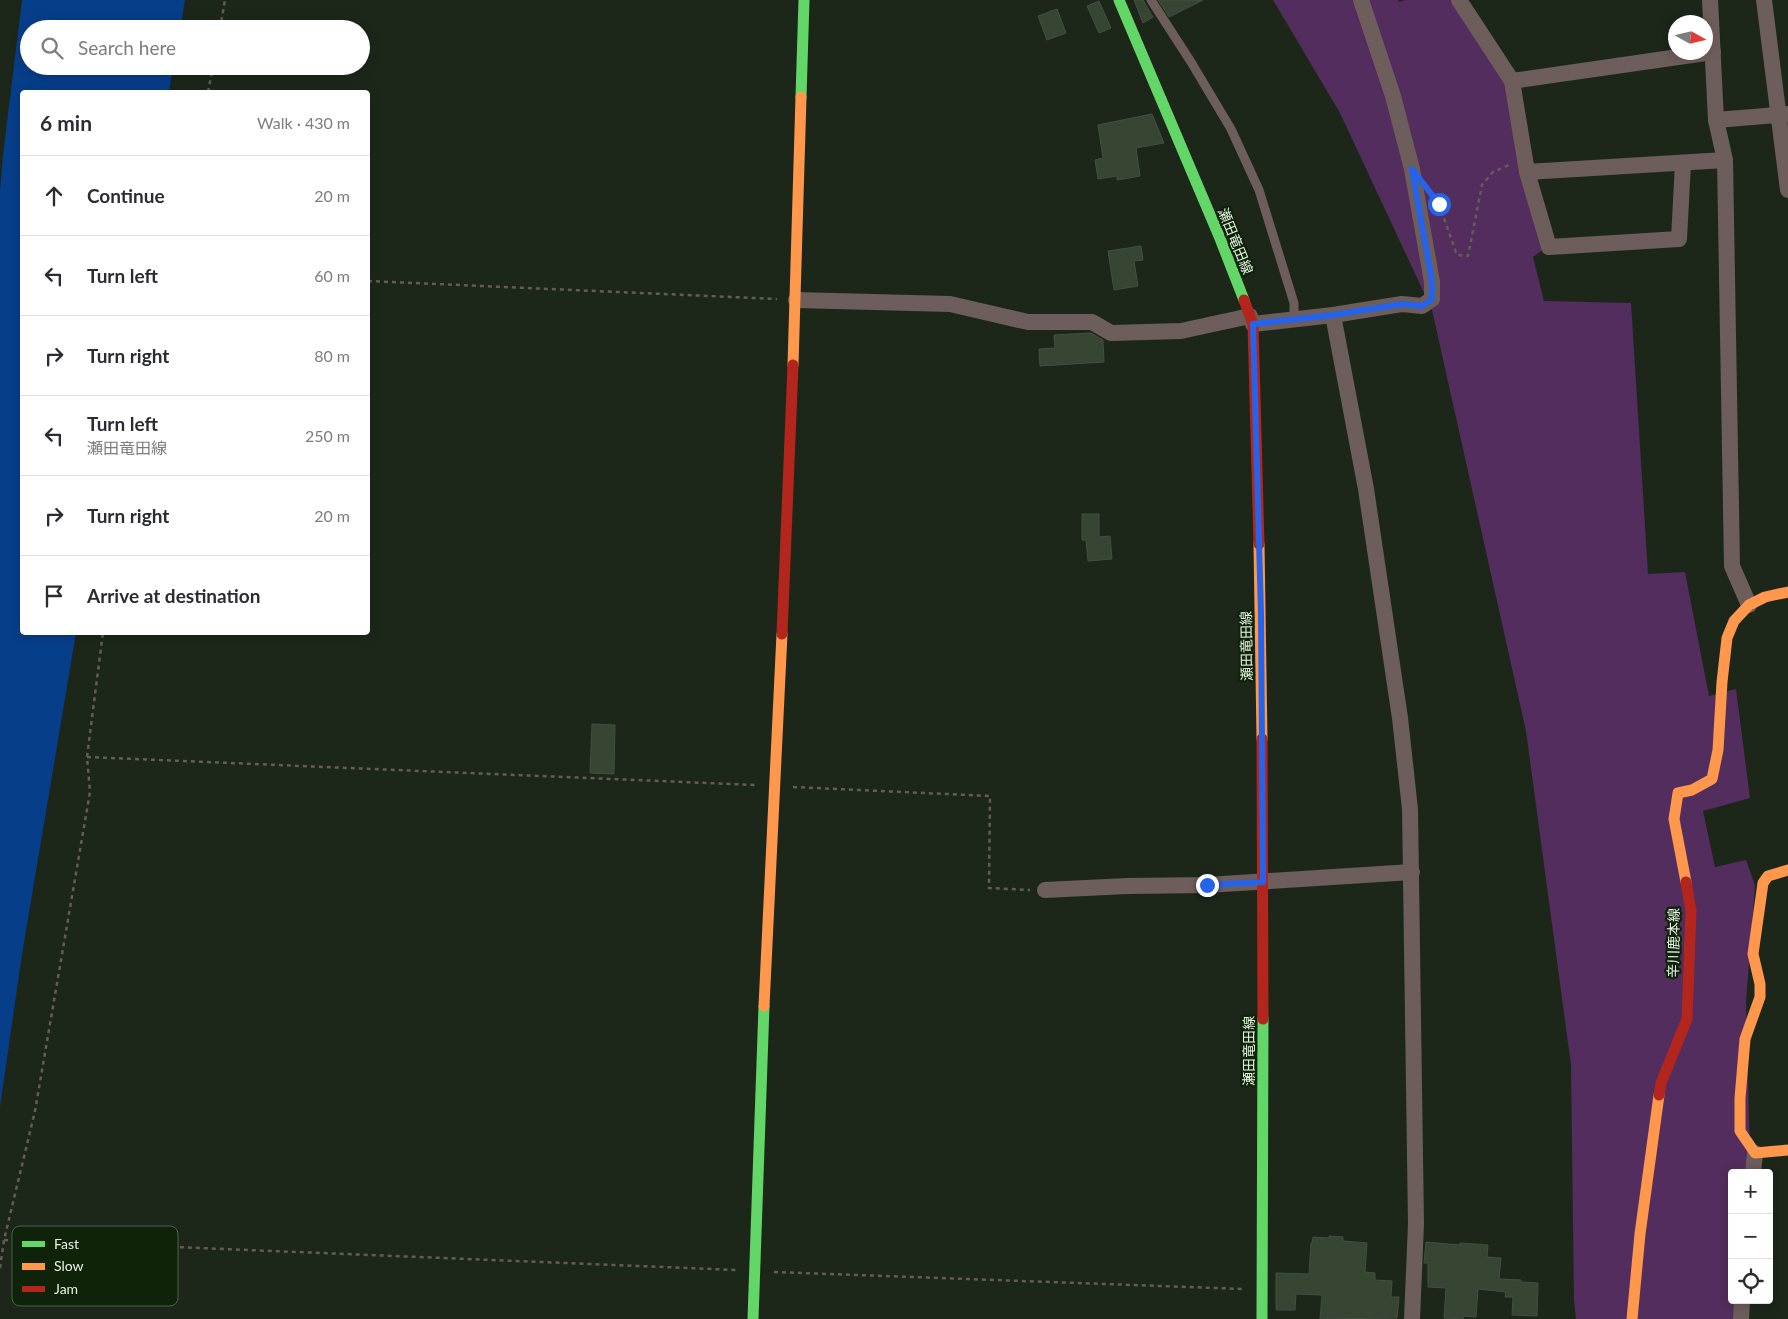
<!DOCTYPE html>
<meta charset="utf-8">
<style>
:root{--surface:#fff;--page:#f2f2f3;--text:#2b2b33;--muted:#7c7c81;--line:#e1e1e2}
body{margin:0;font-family:Lato,"Noto Sans JP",sans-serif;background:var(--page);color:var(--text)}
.controls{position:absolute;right:15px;bottom:15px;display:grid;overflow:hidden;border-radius:5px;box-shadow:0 2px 12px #0003}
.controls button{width:45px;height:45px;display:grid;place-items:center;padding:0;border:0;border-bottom:1px solid var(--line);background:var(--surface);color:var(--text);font:25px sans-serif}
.compass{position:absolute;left:1668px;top:15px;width:45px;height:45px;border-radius:50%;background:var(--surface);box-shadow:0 2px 12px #0003;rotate:98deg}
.stop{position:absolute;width:15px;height:15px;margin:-11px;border:4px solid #2563eb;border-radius:50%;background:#fff}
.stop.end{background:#2563eb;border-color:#fff;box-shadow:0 1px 5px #0008}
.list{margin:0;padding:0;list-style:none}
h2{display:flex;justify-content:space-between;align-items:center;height:65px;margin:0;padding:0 20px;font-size:21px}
h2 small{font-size:16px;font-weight:400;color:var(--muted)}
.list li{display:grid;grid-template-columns:32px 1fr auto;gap:15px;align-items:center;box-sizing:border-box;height:80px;padding:0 20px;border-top:1px solid var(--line)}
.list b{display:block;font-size:19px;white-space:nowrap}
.list p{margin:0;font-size:16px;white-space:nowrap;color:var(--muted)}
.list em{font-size:16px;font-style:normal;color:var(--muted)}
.icon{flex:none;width:28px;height:28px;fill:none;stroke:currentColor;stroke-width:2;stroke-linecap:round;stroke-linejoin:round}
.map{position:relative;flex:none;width:1788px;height:1319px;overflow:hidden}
.search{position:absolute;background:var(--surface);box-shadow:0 2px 12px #0003;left:20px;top:20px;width:350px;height:55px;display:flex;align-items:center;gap:12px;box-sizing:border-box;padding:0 18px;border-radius:28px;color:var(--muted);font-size:19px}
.panel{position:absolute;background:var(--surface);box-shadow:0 2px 12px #0003;left:20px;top:90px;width:350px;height:545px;border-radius:5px}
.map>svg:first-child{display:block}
</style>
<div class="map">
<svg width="1788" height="1319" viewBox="0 0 1788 1319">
<rect width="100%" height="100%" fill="#1c271a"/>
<polygon fill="#532d5d" points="1273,0 1398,0 1399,2 1405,0 1455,0 1506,82 1545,248 1533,257 1544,301 1631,303 1648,574 1685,572 1709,696 1736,689 1750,798 1703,811 1715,867 1746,860 1755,885 1746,1002 1750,1154 1749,1173 1732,1173 1732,1300 1736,1300 1735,1319 1576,1319 1574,1301 1571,1065 1526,731 1432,310 1340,113"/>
<polygon fill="#073e8a" points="22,0 185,0 180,29 29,29 29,66 173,66 169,92 22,92 22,632 76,633 22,954 0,1107 0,191 3,155"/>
<g fill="#364632" stroke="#454e43">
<polygon points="1134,0 1143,0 1153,17 1143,23"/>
<polygon points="1158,0 1203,0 1169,17"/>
<polygon points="1099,1 1111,28 1099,33 1087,6"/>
<polygon points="1057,9 1066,33 1047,40 1038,16"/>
<polygon points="1152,114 1164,143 1136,148 1140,176 1117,180 1117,176 1098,179 1095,160 1103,158 1098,125"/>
<polygon points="1141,246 1143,260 1134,261 1138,286 1114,290 1108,251"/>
<polygon points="1091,333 1103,340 1104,362 1040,366 1039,349 1055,348 1054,335"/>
<polygon points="1082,514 1099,514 1099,537 1110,536 1112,559 1088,561 1086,540 1082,540"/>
<polygon points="592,724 615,725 614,774 590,773"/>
<polygon points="1329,1236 1343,1237 1343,1241 1367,1243 1365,1272 1375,1273 1375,1280 1392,1281 1391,1297 1399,1297 1397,1318 1320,1319 1322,1295 1296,1294 1295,1310 1276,1310 1276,1273 1309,1274 1311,1243 1312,1243 1313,1237 1329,1238"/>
<polygon points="1426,1242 1460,1245 1460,1243 1488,1245 1487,1257 1501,1258 1499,1279 1521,1280 1521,1282 1538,1283 1537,1316 1512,1315 1513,1297 1505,1297 1506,1292 1478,1289 1476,1317 1464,1316 1463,1319 1444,1318 1446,1288 1428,1287 1428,1263 1424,1263"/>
</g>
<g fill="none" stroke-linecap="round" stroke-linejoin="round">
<g stroke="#635d57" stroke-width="2.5" stroke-dasharray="4 4" stroke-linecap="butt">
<polyline points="220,29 225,0"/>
<polyline points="208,92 213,66"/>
<polyline points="1434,197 1439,204 1457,255 1468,256 1482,185 1493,172 1511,164"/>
<polyline points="368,281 777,299"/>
<polyline points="87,757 755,785"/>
<polyline points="793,787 990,796 989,888 1030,890"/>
<polyline points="4,1240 736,1270"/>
<polyline points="0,1268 4,1240 35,1111 90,792 87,757 103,632"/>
<polyline points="774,1272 1243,1289"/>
</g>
<polyline stroke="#6d5d5b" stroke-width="9" points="1151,0 1191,62 1231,129 1259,190 1294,303 1294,320"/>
<g stroke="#6d5d5b" stroke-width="16">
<polyline points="1459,0 1512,81 1527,172 1725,160"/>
<polyline points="1710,0 1716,120 1725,160 1732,566 1749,605"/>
<polyline points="1764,0 1788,190"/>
<polyline points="1512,81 1713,52"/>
<polyline points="1716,120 1788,114"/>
<polyline points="1527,172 1549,247 1679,239 1683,163"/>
<polyline points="796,300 950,304 1028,322 1092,322 1111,333 1181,331 1250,316"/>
<polyline points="1333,315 1366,489 1400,718 1410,809 1416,1224 1412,1319"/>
<polyline points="1253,324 1333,315 1402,304 1422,306 1432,299 1432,282 1412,169 1393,96 1361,0"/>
<polyline points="1045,890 1127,886 1207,885 1412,872"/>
<polyline points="1753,1173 1755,1153"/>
<polyline points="1741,1319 1742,1300"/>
</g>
<g stroke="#63d668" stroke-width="11">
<polyline points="1119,0 1219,236 1244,300"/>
<polyline points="801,97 804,0"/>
<polyline points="753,1319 764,1006"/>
<polyline points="1262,1319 1263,1019"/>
</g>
<g stroke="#ff974d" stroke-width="11">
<polyline points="793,365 801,97"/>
<polyline points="1259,544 1262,739"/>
<polyline points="1788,870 1768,876 1763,883 1753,954 1760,984 1760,997 1745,1039 1740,1098 1740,1131 1755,1153 1788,1150"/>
<polyline points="1686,882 1674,819 1678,793 1692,790 1712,779 1718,750 1722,682 1727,638 1734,621 1749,605 1765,597 1788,592"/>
<polyline points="764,1006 782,634"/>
<polyline points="1632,1319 1640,1234 1659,1095"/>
</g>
<g stroke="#b3261e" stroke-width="11">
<polyline points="1244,300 1253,324 1259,544"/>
<polyline points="782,634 793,365"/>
<polyline points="1262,739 1263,1019"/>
<polyline points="1659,1095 1661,1083 1687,1019 1691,911 1686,882"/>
</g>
</g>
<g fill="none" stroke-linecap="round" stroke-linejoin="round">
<polyline stroke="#2563eb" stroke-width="6" points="1207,885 1263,882 1261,613 1253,324 1333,315 1402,304 1422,306 1432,299 1432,282 1412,169 1439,204"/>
</g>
<g text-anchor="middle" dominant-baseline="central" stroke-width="4.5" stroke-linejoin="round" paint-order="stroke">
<g font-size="14" fill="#e6f3e3" stroke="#0f230a">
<text transform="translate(1236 241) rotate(68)">瀬田竜田線</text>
<text transform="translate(1246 646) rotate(-91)">瀬田竜田線</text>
<text transform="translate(1673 943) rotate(-89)">辛川鹿本線</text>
<text transform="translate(1248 1051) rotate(-90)">瀬田竜田線</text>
</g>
</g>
<rect x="12" y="1226" width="166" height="80" rx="8" fill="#0f230a" stroke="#50614b" stroke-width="1"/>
<rect x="22" y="1241" width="23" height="6" fill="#63d668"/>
<rect x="22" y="1263" width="23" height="7" fill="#ff974d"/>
<rect x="22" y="1286" width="23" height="6" fill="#b3261e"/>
<g font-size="14" fill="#e6f3e3">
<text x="54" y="1249">Fast</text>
<text x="54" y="1271">Slow</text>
<text x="54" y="1294">Jam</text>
</g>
</svg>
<div class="controls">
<button>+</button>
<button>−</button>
<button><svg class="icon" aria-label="locate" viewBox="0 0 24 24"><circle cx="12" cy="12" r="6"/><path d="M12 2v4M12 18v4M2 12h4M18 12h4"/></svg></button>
</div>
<svg class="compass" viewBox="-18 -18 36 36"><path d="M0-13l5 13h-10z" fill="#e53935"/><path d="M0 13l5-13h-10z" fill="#7c7c81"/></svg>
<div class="stop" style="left:1439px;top:204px"></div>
<div class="stop end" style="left:1207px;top:885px"></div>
<div class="search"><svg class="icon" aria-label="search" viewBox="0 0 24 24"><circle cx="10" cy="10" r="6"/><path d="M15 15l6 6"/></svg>Search here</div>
<section class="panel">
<h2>6 min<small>Walk · 430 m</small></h2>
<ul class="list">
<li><svg class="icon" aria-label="ahead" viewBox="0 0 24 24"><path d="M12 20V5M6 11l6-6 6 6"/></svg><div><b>Continue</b></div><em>20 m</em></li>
<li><svg class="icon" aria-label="left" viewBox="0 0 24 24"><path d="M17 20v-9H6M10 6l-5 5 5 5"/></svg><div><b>Turn left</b></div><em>60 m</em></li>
<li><svg class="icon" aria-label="right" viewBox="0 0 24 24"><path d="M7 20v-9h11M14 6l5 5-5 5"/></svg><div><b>Turn right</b></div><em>80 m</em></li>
<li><svg class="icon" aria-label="left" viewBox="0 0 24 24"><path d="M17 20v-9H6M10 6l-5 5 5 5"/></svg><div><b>Turn left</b><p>瀬田竜田線</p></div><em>250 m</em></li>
<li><svg class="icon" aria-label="right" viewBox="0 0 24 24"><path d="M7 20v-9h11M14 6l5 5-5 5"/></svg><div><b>Turn right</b></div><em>20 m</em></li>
<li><svg class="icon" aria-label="arrive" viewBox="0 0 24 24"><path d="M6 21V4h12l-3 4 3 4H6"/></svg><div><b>Arrive at destination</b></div></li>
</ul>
</section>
</div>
